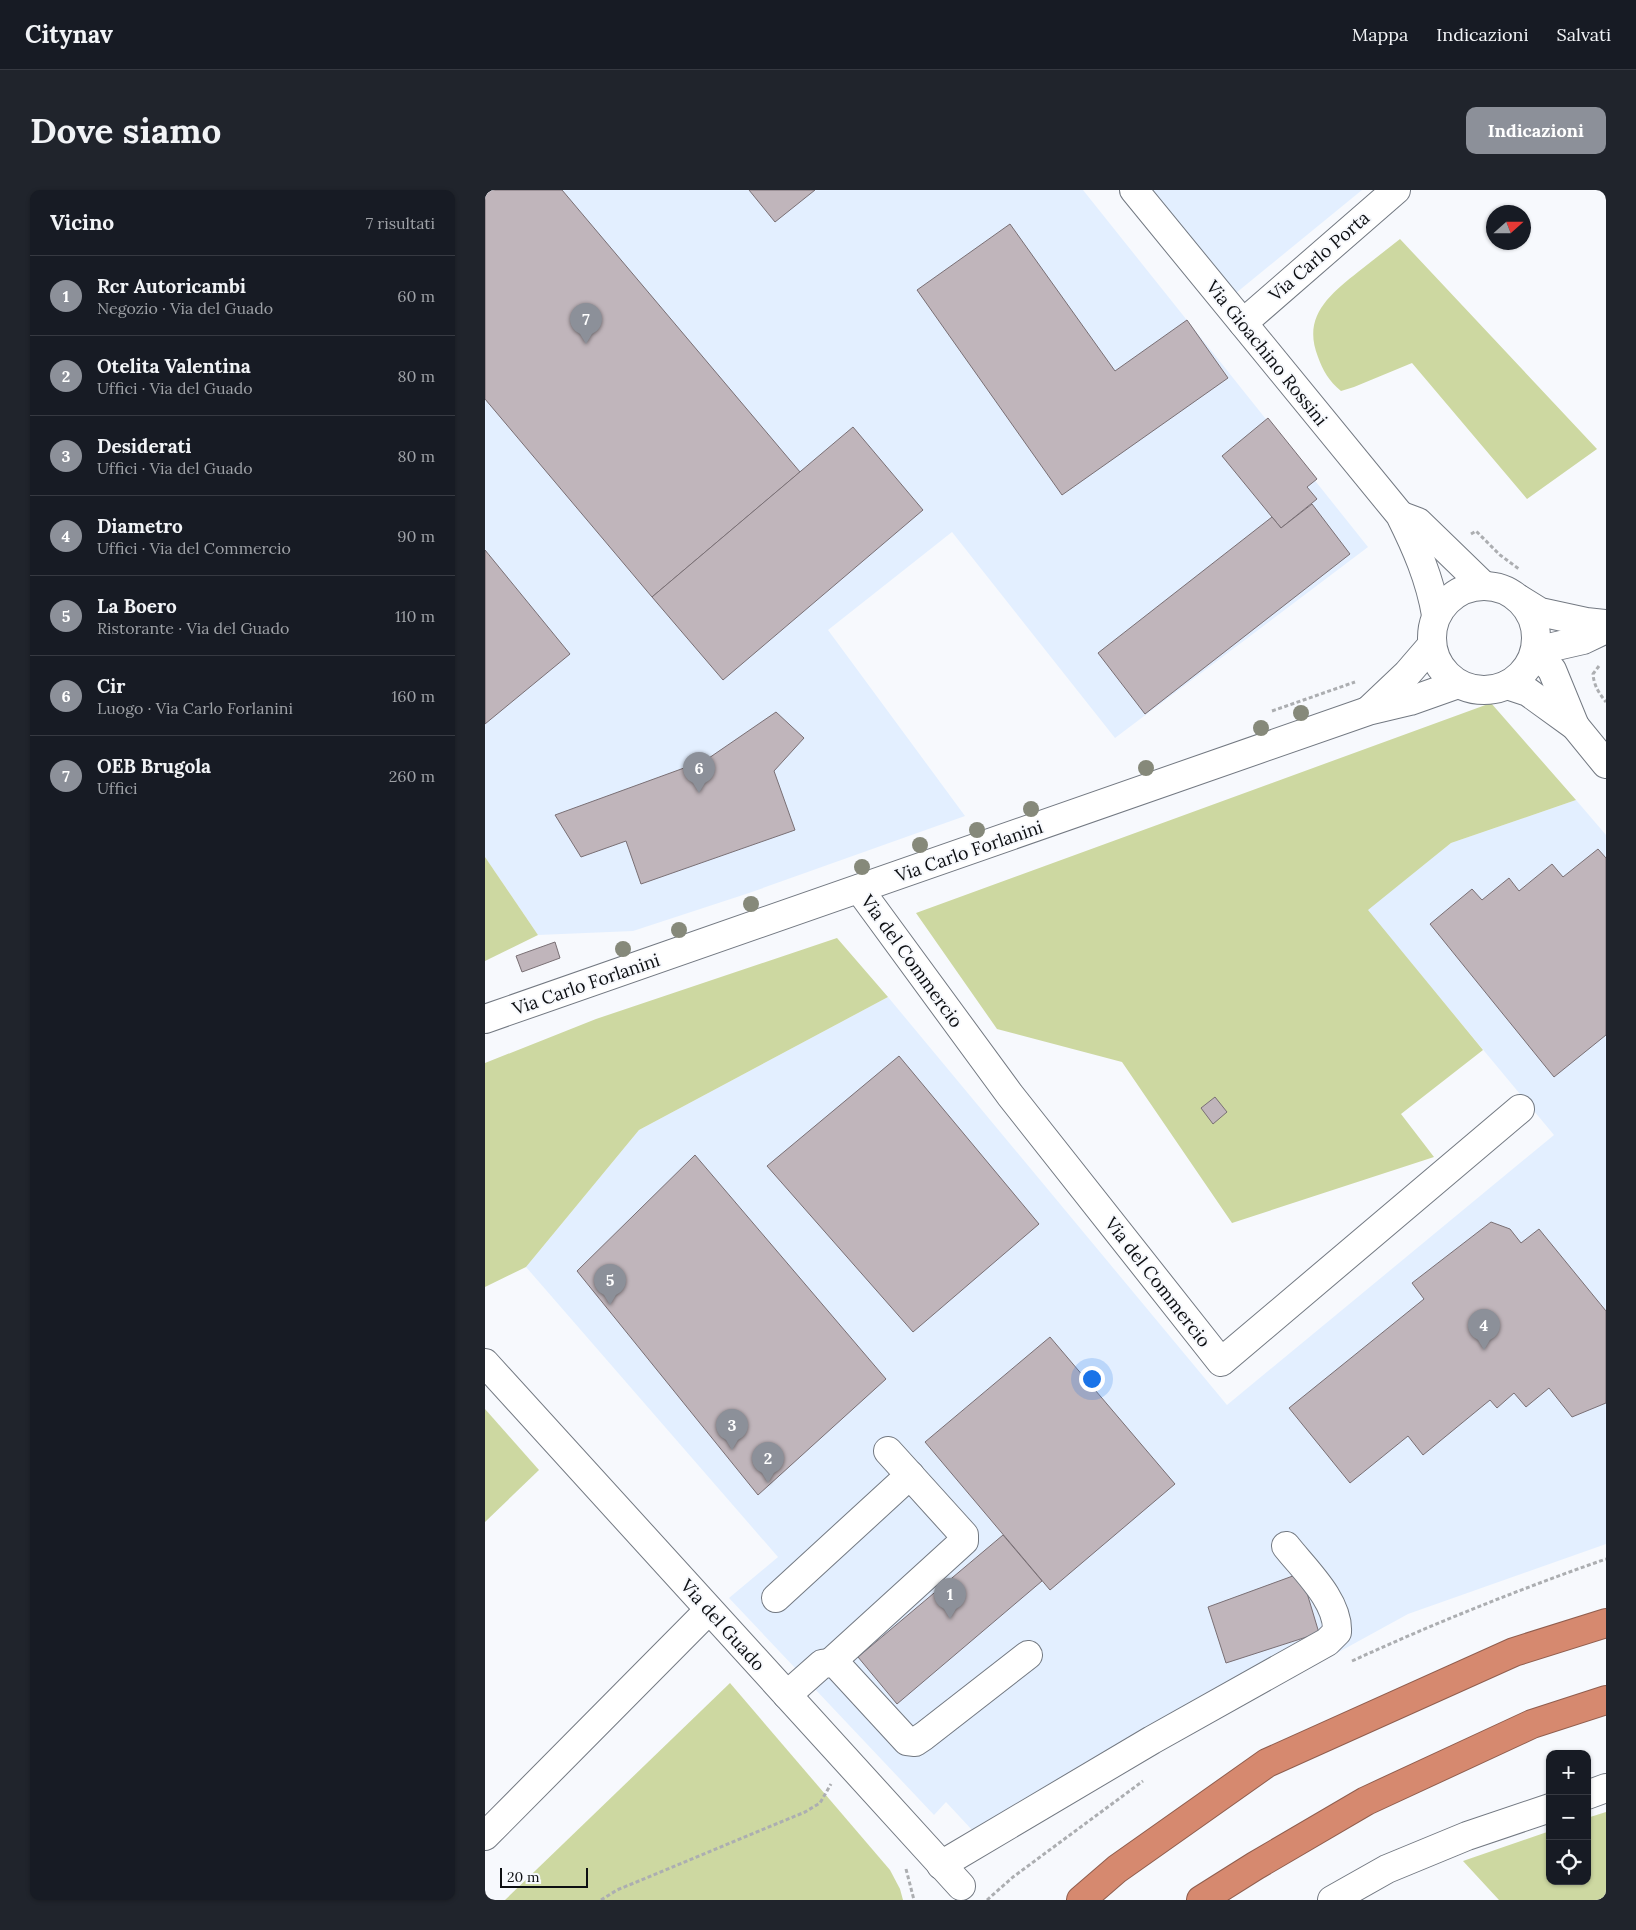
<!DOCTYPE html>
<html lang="it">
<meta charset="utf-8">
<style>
:root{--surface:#171b24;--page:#20242c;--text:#f1f3f6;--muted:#9ea1a6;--line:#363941;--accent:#8c9099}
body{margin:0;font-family:Lora,serif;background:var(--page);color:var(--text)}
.controls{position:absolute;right:15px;bottom:15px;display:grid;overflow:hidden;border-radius:10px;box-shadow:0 1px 4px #0004}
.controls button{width:45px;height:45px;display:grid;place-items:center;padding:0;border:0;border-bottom:1px solid var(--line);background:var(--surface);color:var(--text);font:25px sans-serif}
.compass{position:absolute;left:1001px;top:15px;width:45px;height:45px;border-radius:50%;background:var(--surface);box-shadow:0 1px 4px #0004;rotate:69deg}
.scale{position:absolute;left:15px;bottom:12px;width:88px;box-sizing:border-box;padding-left:5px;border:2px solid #0d0f12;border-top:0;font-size:14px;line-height:18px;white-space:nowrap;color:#0d0f12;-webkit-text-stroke:4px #f7f9fd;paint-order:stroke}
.you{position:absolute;left:606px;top:1188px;width:18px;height:18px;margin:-12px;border:4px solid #fff;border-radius:50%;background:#1a73e8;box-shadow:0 0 0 8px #1a73e833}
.badge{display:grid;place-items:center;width:32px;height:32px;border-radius:50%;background:var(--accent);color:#fff;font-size:16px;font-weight:700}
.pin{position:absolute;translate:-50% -41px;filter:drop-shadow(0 1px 2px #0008)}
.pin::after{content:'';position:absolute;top:26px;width:18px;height:15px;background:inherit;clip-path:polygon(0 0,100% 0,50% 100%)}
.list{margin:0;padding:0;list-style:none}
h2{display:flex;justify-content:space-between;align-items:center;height:65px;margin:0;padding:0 20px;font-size:21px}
h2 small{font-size:16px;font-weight:400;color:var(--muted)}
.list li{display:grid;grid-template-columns:32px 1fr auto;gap:15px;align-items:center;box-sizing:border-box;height:80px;padding:0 20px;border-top:1px solid var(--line)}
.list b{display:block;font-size:19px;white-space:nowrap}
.list p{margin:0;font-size:16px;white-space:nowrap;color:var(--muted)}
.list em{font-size:16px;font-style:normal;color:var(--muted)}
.icon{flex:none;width:28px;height:28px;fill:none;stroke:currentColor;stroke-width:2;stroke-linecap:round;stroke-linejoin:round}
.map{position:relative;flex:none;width:1121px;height:1710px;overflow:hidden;border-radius:10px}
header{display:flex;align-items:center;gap:30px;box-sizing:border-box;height:70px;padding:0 25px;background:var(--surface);border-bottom:1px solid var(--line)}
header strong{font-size:24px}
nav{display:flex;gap:28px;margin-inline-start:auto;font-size:18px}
.intro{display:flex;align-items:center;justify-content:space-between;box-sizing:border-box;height:120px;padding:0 30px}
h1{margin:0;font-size:35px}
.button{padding:12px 22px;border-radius:10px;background:var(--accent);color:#fff;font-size:18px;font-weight:700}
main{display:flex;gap:30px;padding:0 30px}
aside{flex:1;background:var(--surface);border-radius:10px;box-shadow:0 1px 4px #0004}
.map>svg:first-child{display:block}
</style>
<header>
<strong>Citynav</strong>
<nav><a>Mappa</a><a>Indicazioni</a><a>Salvati</a></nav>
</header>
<div class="intro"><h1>Dove siamo</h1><a class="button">Indicazioni</a></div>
<main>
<aside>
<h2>Vicino<small>7 risultati</small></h2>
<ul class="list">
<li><span class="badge">1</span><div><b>Rcr Autoricambi</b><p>Negozio · Via del Guado</p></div><em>60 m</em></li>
<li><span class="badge">2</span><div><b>Otelita Valentina</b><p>Uffici · Via del Guado</p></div><em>80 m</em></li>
<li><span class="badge">3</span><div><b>Desiderati</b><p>Uffici · Via del Guado</p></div><em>80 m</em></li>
<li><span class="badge">4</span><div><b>Diametro</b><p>Uffici · Via del Commercio</p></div><em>90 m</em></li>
<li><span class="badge">5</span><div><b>La Boero</b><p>Ristorante · Via del Guado</p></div><em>110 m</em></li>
<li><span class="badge">6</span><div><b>Cir</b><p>Luogo · Via Carlo Forlanini</p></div><em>160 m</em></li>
<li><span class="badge">7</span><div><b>OEB Brugola</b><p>Uffici</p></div><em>260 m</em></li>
</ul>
</aside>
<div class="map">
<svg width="1121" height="1710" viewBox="0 0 1121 1710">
<rect width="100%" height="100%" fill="#f7f9fd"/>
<g fill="#e3efff">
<polygon points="0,0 598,0 883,357 630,548 467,342 343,440 480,626 264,703 148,741 53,745 0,667"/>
<polygon points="667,0 877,0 751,103"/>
<polygon points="1091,610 1121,645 1121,1354 923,1424 692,1551 488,1641 461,1612 449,1625 244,1408 293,1367 41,1077 154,940 403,807 742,1215 1069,945 882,720 966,653"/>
</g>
<g fill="#cdd8a1">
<path d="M915,49L1112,259L1042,309L927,173L869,197L856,201C844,191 838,181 833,167C817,127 844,105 873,82C887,71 901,60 915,49Z"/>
<polygon points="1006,513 1091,610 966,653 883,720 998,860 916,924 949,967 747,1033 637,872 512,839 431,723"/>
<polygon points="0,667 53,745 0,771"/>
<polygon points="352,748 403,807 154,940 41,1077 0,1097 0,873 111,829"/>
<polygon points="0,1219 54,1280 0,1332"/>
<polygon points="245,1493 405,1680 415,1699 418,1710 20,1710"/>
<polygon points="1121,1622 1121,1710 1014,1710 978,1671 1065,1641 1065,1691 1102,1691 1102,1628"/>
</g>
<g fill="#c0b5bb" stroke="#796f74">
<polygon points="0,0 77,0 315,282 167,407 0,209"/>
<polygon points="264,0 330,0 290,32"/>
<polygon points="525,34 630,181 702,130 743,188 577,305 432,100"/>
<polygon points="783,228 832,289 822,297 832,309 796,338 737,266"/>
<polygon points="368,237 438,320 238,490 167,407"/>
<polygon points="827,314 865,364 660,524 613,463 787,327 796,338"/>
<polygon points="0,360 85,464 0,534"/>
<polygon points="291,522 319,548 289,581 310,640 156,694 141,651 96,667 70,625 221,570"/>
<polygon points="1113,659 1121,668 1121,845 1069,887 945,734 987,699 997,710 1024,688 1034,701 1067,674 1078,687"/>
<polygon points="70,752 75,768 37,782 31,766"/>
<polygon points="414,866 554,1034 428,1142 282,976"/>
<polygon points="730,907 742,922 728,934 716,918"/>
<polygon points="210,965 401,1189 273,1305 92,1081"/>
<polygon points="1006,1032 1025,1039 1036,1053 1054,1039 1121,1121 1121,1213 1087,1227 1064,1198 1041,1217 1029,1203 1012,1218 1005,1210 938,1265 923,1246 865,1293 804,1218 939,1109 927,1093"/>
<polygon points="565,1147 690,1294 565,1400 440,1252"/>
<polygon points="518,1345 557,1391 412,1514 373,1467"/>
<polygon points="816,1383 834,1443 741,1473 723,1417"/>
</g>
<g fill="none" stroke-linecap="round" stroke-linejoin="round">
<g stroke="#737982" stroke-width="30">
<g id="minor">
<path d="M649,0L915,325C931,357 945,389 951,425"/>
<polyline points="758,133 911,0"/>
<polyline points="917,326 933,332 998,395"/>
<circle cx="999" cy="448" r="52"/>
<polyline points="1034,409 1055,422 1101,432 1121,434"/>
<polyline points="1050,461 1067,480 1090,536"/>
<polyline points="1050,461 1098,450 1121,439"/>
<polyline points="1022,495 1043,502 1090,536 1121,574"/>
<polyline points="884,520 922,484 947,455"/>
<polyline points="374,699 525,905 736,1172 1035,919"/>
<polyline points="0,829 883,521 925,511 973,494"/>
<polyline points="0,1173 476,1696"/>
<polyline points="291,1408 425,1285"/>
<polyline points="345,1473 479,1351 479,1345 403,1261"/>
<polyline points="302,1505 337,1474 345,1473 352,1475 422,1551 430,1552 439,1546 543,1465"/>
<polyline points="1102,1605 1121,1598"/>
<polyline points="0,1646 224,1420"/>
<path d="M456,1675L667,1550L842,1452L852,1442C854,1411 819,1379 801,1356"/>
<polyline points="847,1710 902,1679 982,1646 1065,1618"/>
</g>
</g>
<g stroke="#905e4e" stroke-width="30">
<g id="highway">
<polyline points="596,1710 632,1679 782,1573 1029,1462 1121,1433"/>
<polyline points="716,1710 770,1676 881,1611 1047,1534 1121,1510"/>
</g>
</g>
<g stroke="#acaeb1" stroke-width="3" stroke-dasharray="4 2.5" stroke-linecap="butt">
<polyline points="986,344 991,341 1015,365 1034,379"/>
<path d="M1114,476L1108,484C1109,496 1114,503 1121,512"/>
<polyline points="787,521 870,492"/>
<path d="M867,1471C950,1433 1035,1399 1121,1369"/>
<polyline points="421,1679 429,1710"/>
<polyline points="116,1710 132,1700 320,1622 335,1613 346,1594"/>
<polyline points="502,1710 528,1687 658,1591"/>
</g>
<use href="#minor" stroke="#fff" stroke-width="28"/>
<use href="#highway" stroke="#d6896f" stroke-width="28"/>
</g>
<g fill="#86897a">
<circle cx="816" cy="523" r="8"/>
<circle cx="776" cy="538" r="8"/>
<circle cx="661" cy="578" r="8"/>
<circle cx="546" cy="619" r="8"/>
<circle cx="492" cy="640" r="8"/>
<circle cx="435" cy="655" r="8"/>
<circle cx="377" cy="677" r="8"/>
<circle cx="266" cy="714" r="8"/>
<circle cx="194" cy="740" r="8"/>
<circle cx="138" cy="759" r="8"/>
</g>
<g text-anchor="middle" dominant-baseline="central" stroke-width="4" stroke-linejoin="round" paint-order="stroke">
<g font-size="18" fill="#0d0f12" stroke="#f7f9fd">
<text transform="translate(834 66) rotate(-41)">Via Carlo Porta</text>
<text transform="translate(782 163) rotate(51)">Via Gioachino Rossini</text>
<text transform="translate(484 661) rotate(-19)">Via Carlo Forlanini</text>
<text transform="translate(427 771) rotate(54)">Via del Commercio</text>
<text transform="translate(101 794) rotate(-19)">Via Carlo Forlanini</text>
<text transform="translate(673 1092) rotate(52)">Via del Commercio</text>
<text transform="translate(238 1435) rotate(48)">Via del Guado</text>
</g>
</g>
</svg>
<div class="controls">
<button>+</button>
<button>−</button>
<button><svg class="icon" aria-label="locate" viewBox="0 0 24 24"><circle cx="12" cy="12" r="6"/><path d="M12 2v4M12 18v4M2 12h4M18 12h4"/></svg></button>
</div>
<svg class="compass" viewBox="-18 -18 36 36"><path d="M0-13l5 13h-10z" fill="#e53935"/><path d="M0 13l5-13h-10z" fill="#9ea1a6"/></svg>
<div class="scale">20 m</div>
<div class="you"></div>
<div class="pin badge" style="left:465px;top:1429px">1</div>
<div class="pin badge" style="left:283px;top:1293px">2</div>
<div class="pin badge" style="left:247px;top:1260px">3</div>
<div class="pin badge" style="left:999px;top:1160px">4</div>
<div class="pin badge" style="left:125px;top:1115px">5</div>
<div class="pin badge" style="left:214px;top:603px">6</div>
<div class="pin badge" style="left:101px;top:154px">7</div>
</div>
</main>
